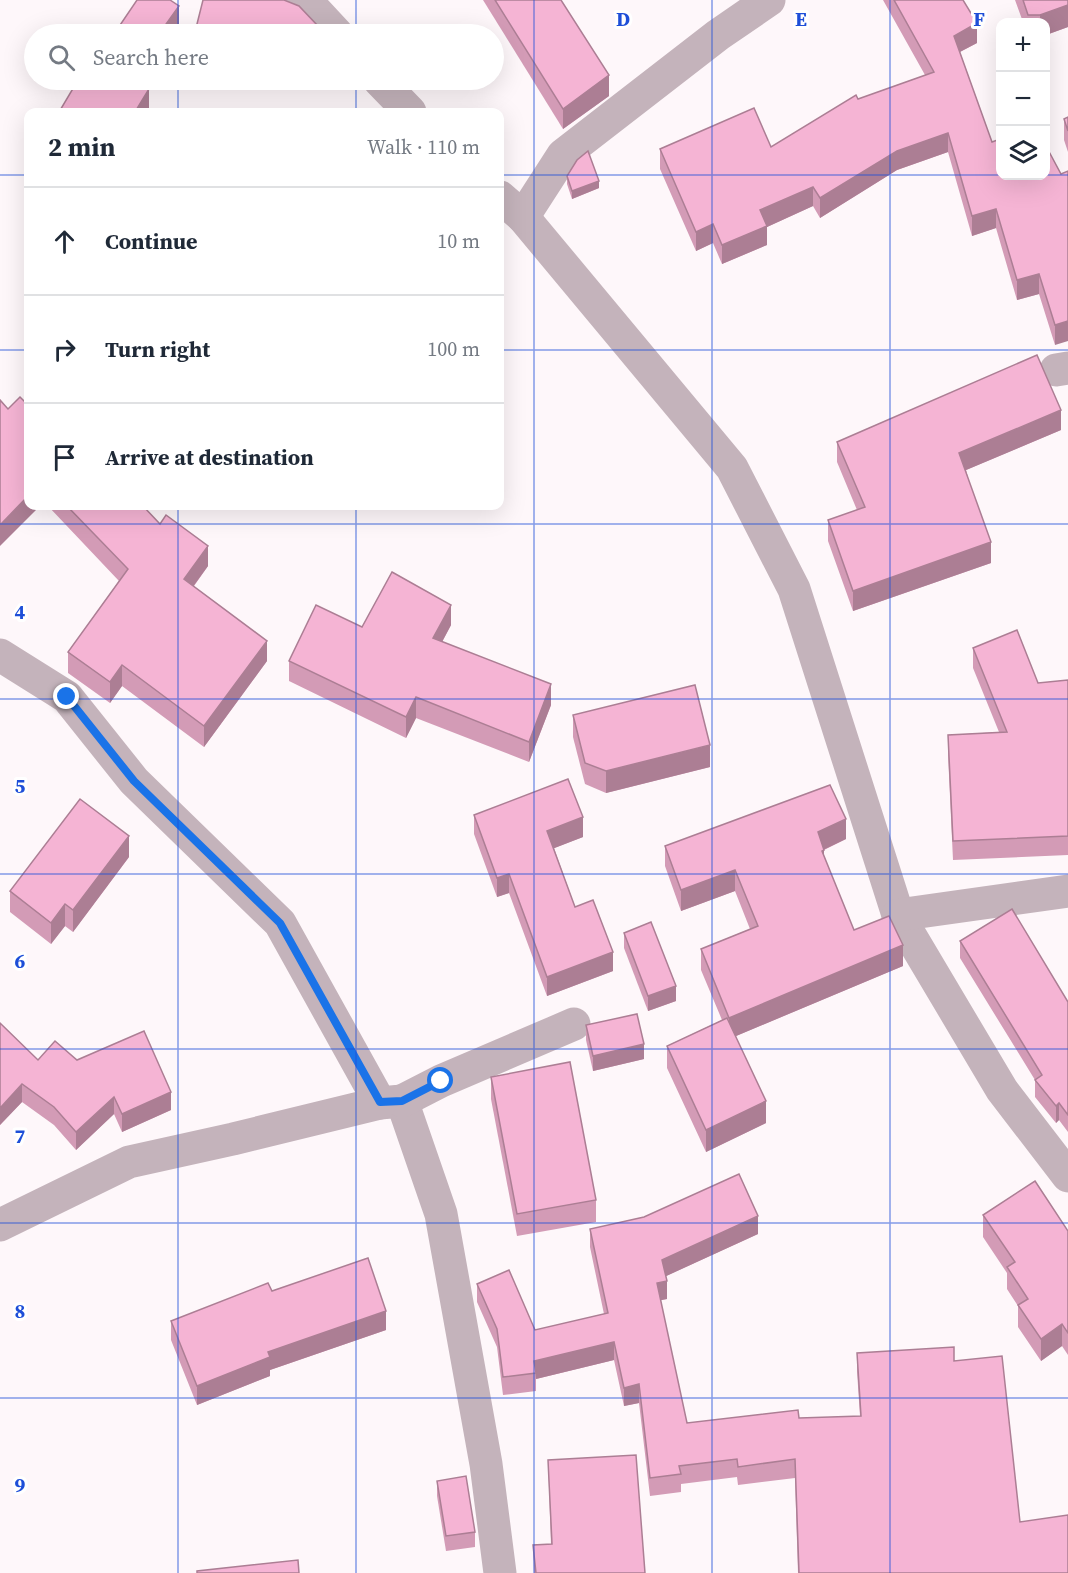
<!DOCTYPE html>
<meta charset="utf-8">
<style>
:root{--surface:#fff;--page:#f6f6f7;--text:#1f2937;--muted:#747a83;--line:#e0e1e3}
body{margin:0;font-family:"Source Serif 4",serif;background:var(--page);color:var(--text)}
.controls{position:absolute;right:18px;top:18px;display:grid;overflow:hidden;border-radius:12px;box-shadow:0 6px 24px #0002}
.controls button{width:54px;height:54px;display:grid;place-items:center;padding:0;border:0;border-bottom:2px solid var(--line);background:var(--surface);color:var(--text);font:30px sans-serif}
.stop{position:absolute;width:18px;height:18px;margin:-14px;border:4px solid #1a73e8;border-radius:50%;background:#fff}
.stop.end{background:#1a73e8;border-color:#fff;box-shadow:0 2px 6px #0008}
.list{margin:0;padding:0;list-style:none}
h2{display:flex;justify-content:space-between;align-items:center;height:78px;margin:0;padding:0 24px;font-size:26px}
h2 small{font-size:20px;font-weight:400;color:var(--muted)}
.list li{display:grid;grid-template-columns:39px 1fr auto;gap:18px;align-items:center;box-sizing:border-box;height:108px;padding:0 24px;border-top:2px solid var(--line)}
.list b{display:block;font-size:22px;white-space:nowrap}
.list em{font-size:20px;font-style:normal;color:var(--muted)}
.icon{flex:none;width:33px;height:33px;fill:none;stroke:currentColor;stroke-width:2;stroke-linecap:round;stroke-linejoin:round}
.map{position:relative;flex:none;width:1068px;height:1573px;overflow:hidden}
.search{position:absolute;background:var(--surface);box-shadow:0 6px 24px #0002;left:24px;top:24px;width:480px;height:66px;display:flex;align-items:center;gap:15px;box-sizing:border-box;padding:0 21px;border-radius:33px;color:var(--muted);font-size:22px}
.panel{position:absolute;background:var(--surface);box-shadow:0 6px 24px #0002;left:24px;top:108px;width:480px;height:402px;border-radius:12px}
.map>svg:first-child{display:block}
</style>
<div class="map">
<svg width="1068" height="1573" viewBox="0 0 1068 1573">
<rect width="100%" height="100%" fill="#fef7fa"/>
<g fill="none" stroke-linecap="round" stroke-linejoin="round">
<g stroke="#c4b3bb" stroke-width="33">
<polyline points="300,0 311,6 337,34"/>
<polyline points="379,80 410,112"/>
<polyline points="500,197 523,217 732,468 794,589 898,915 1002,1090 1068,1176"/>
<polyline points="523,217 563,155 718,35 769,0"/>
<polyline points="1056,370 1068,368"/>
<polyline points="0,655 67,697 134,781 280,923 380,1103 402,1101 441,1214 486,1464 500,1573"/>
<polyline points="898,915 1068,891"/>
<polyline points="402,1101 441,1081 574,1024"/>
<polyline points="0,1225 129,1162 233,1139 380,1103"/>
</g>
</g>
<g fill="#d39bb6">
<polygon points="483,0 561,0 609,96 563,129"/>
<polygon points="883,0 963,0 977,43 960,52 992,142 1061,174 1055,345 1039,294 1017,300 996,228 972,236 948,152 897,170 820,218 813,206 767,227 767,245 722,264 713,243 696,251 660,169 660,149 771,147 858,99 925,75"/>
<polygon points="1015,0 1068,0 1068,27 1046,35 1046,22 1023,22"/>
<polygon points="1068,117 1068,152 1064,140 1064,119"/>
<polygon points="567,176 599,188 572,199 567,184"/>
<polygon points="1061,430 966,470 991,563 853,611 828,541 828,520 857,510 837,462 837,442"/>
<polygon points="48,506 143,506 160,524 208,566 194,586 267,661 204,747 122,686 110,703 68,673 68,652 119,581"/>
<polygon points="451,625 442,642 551,705 529,762 416,718 406,738 289,681 289,661 362,627"/>
<polygon points="973,648 1038,683 1068,680 1068,855 953,860 948,754 948,735 999,732 973,668"/>
<polygon points="573,715 710,767 606,793 585,784 573,737"/>
<polygon points="474,815 583,837 554,848 575,907 613,971 547,996 509,893 497,897 474,834"/>
<polygon points="846,839 824,850 824,857 854,930 903,966 736,1036 766,1123 706,1152 667,1068 667,1046 722,1020 701,970 701,949 750,929 735,891 681,911 665,866 665,846"/>
<polygon points="129,857 73,932 65,926 51,944 10,912 10,891"/>
<polygon points="624,933 676,1001 648,1011 624,948"/>
<polygon points="960,941 1068,1002 1068,1132 1059,1120 1056,1123 1035,1097 1035,1080 960,958"/>
<polygon points="0,1023 38,1060 77,1060 171,1110 122,1132 114,1114 76,1150 54,1125 22,1102 0,1125"/>
<polygon points="586,1025 644,1059 593,1071 586,1040"/>
<polygon points="491,1077 596,1200 596,1222 517,1236 491,1099"/>
<polygon points="983,1215 1068,1231 1068,1355 1062,1346 1041,1361 1018,1327 1018,1306 1007,1289 1007,1273 983,1237"/>
<polygon points="590,1229 758,1234 666,1276 667,1299 660,1300 687,1423 860,1416 857,1371 857,1353 954,1361 1020,1522 1068,1573 798,1573 795,1478 738,1485 737,1477 681,1484 681,1492 650,1496 639,1403 624,1406 614,1360 536,1379 536,1391 503,1395 497,1347 477,1302 477,1284 535,1330 604,1314 590,1247"/>
<polygon points="272,1291 386,1330 270,1370 270,1376 197,1405 171,1340 171,1321"/>
<polygon points="548,1460 645,1573 534,1573 533,1545 551,1544"/>
<polygon points="437,1481 475,1532 475,1547 446,1551 437,1496"/>
</g>
<g fill="#ac7e94">
<polygon points="1068,5 1068,27 1046,35 1046,22 1040,22 1040,15"/>
<polygon points="179,6 179,26 173,34 159,34"/>
<polygon points="977,23 977,43 954,55 954,36"/>
<polygon points="317,25 317,34 313,34"/>
<polygon points="609,75 609,96 563,129 563,109"/>
<polygon points="129,80 142,80 129,98"/>
<polygon points="149,89 149,110 147,112 135,112"/>
<polygon points="948,133 948,152 897,170 820,218 820,198 897,151"/>
<polygon points="599,181 599,188 572,199 572,191"/>
<polygon points="813,187 813,206 767,227 767,245 722,264 722,245 760,210"/>
<polygon points="996,209 996,228 972,236 972,216"/>
<polygon points="713,224 713,243 696,251 696,232"/>
<polygon points="1039,274 1039,294 1017,300 1017,280"/>
<polygon points="1068,321 1068,341 1055,345 1055,325"/>
<polygon points="1061,410 1061,430 959,473 959,453"/>
<polygon points="28,496 28,506 40,506 0,546 0,525"/>
<polygon points="991,542 991,563 853,611 853,591"/>
<polygon points="208,546 208,566 184,599 184,579"/>
<polygon points="451,605 451,625 433,659 433,638"/>
<polygon points="267,641 267,661 204,747 204,726"/>
<polygon points="122,665 122,686 110,703 110,682"/>
<polygon points="551,684 551,705 529,762 529,742"/>
<polygon points="416,697 416,718 406,738 406,717"/>
<polygon points="710,745 710,767 606,793 606,771"/>
<polygon points="583,817 583,837 547,851 547,831"/>
<polygon points="846,819 846,839 823,850 824,850 824,871 818,832"/>
<polygon points="129,836 129,857 73,932 73,910"/>
<polygon points="735,870 735,891 681,911 681,890"/>
<polygon points="509,874 509,893 497,897 497,878"/>
<polygon points="65,904 65,926 51,944 51,923"/>
<polygon points="903,945 903,966 729,1039 729,1018"/>
<polygon points="613,952 613,971 547,996 547,977"/>
<polygon points="676,986 676,1001 648,1011 648,996"/>
<polygon points="644,1044 644,1059 593,1071 593,1056"/>
<polygon points="22,1084 22,1102 0,1125 0,1108"/>
<polygon points="171,1092 171,1110 122,1132 122,1114"/>
<polygon points="114,1097 114,1114 76,1150 76,1132"/>
<polygon points="766,1101 766,1123 706,1152 706,1130"/>
<polygon points="1059,1103 1059,1120 1056,1123 1056,1106"/>
<polygon points="758,1216 758,1234 662,1278 662,1260"/>
<polygon points="667,1281 667,1299 657,1301 657,1283"/>
<polygon points="386,1311 386,1330 270,1370 270,1376 197,1405 197,1386 268,1352"/>
<polygon points="1062,1324 1062,1346 1041,1361 1041,1339"/>
<polygon points="614,1342 614,1360 536,1379 534,1361"/>
<polygon points="639,1384 639,1403 624,1406 624,1388"/>
</g>
<g fill="#f5b4d4" stroke="#ac7e94" stroke-width="1.5">
<polygon points="137,0 170,0 179,6 159,34 114,34"/>
<polygon points="203,0 284,0 299,6 317,25 313,34 204,34 195,32"/>
<polygon points="495,0 561,0 609,75 563,109"/>
<polygon points="894,0 963,0 977,23 954,36 992,142 1000,139 1000,176 1046,176 1046,146 1061,174 1068,171 1068,321 1055,325 1039,274 1017,280 996,209 972,216 948,133 897,151 820,198 813,187 760,210 767,226 722,245 713,224 696,232 660,149 754,108 771,147 856,95 858,99 934,72"/>
<polygon points="1023,0 1068,0 1068,5 1040,15 1028,15"/>
<polygon points="78,80 132,80 149,89 135,112 59,112"/>
<polygon points="1068,117 1068,131 1064,119"/>
<polygon points="588,151 599,181 572,191 567,176 577,160"/>
<polygon points="1037,355 1061,410 959,453 991,542 853,591 828,520 865,507 837,442"/>
<polygon points="20,397 28,405 28,496 0,525 0,400 8,409"/>
<polygon points="67,506 143,506 160,524 166,515 208,546 184,579 267,641 204,726 122,665 110,682 68,652 128,569"/>
<polygon points="392,572 451,605 433,638 551,684 529,742 416,697 406,717 289,661 316,605 362,627"/>
<polygon points="1017,630 1038,683 1068,680 1068,836 953,841 948,735 1007,732 973,648"/>
<polygon points="695,685 710,745 606,771 585,763 573,715"/>
<polygon points="568,779 583,817 547,831 575,907 593,900 613,952 547,977 509,874 497,878 474,815"/>
<polygon points="830,785 846,819 818,832 824,850 822,851 854,930 889,916 903,945 729,1018 701,949 758,926 735,870 681,890 665,846"/>
<polygon points="80,799 129,836 73,910 65,904 51,923 10,891"/>
<polygon points="1012,909 1068,1002 1068,1115 1059,1103 1056,1106 1035,1080 1042,1075 960,941"/>
<polygon points="651,922 676,986 648,996 624,933"/>
<polygon points="637,1014 644,1044 593,1056 586,1025"/>
<polygon points="727,1018 766,1101 706,1130 667,1046"/>
<polygon points="0,1023 38,1060 55,1041 77,1060 144,1031 171,1092 122,1114 114,1097 76,1132 54,1107 22,1084 0,1108"/>
<polygon points="570,1062 596,1200 517,1214 491,1077"/>
<polygon points="739,1174 758,1216 662,1260 667,1281 657,1283 687,1423 798,1410 799,1418 861,1416 857,1353 954,1347 954,1361 1002,1356 1020,1522 1068,1515 1068,1573 799,1573 795,1459 738,1467 737,1459 679,1466 681,1474 650,1478 639,1384 624,1388 614,1342 534,1361 536,1373 503,1377 497,1329 477,1284 509,1270 535,1330 608,1313 590,1229 644,1217"/>
<polygon points="1035,1181 1068,1231 1068,1333 1062,1324 1041,1339 1018,1305 1028,1299 1007,1267 1015,1262 983,1215"/>
<polygon points="368,1258 386,1311 268,1352 270,1357 197,1386 171,1321 268,1283 272,1291"/>
<polygon points="636,1455 645,1573 536,1573 533,1545 552,1544 548,1460"/>
<polygon points="466,1476 475,1532 446,1536 437,1481"/>
<polygon points="298,1560 299,1573 197,1573 197,1571"/>
</g>
<g fill="none" stroke-linecap="round" stroke-linejoin="round">
<polyline stroke="#1a73e8" stroke-width="8" points="67,697 134,781 280,923 380,1102 402,1101 441,1081"/>
</g>
<path fill="none" stroke="#1d4ed8" stroke-width="1.5" stroke-opacity="0.55" d="M178,0V34M356,0V34M534,0V1573M712,0V1573M890,0V1573M178,80V112M356,80V112M0,175H28M500,175H1000M1046,175H1068M0,350H28M500,350H1068M178,506V1573M356,506V1573M0,524H1068M0,699H1068M0,874H1068M0,1049H1068M0,1223H1068M0,1398H1068"/>
<g font-size="20" text-anchor="middle" font-weight="bold" fill="#1d4ed8" stroke="#fff" stroke-width="6" stroke-linejoin="round" paint-order="stroke">
<text x="623" y="26">D</text>
<text x="801" y="26">E</text>
<text x="979" y="26">F</text>
<text x="20" y="619">4</text>
<text x="20" y="793">5</text>
<text x="20" y="968">6</text>
<text x="20" y="1143">7</text>
<text x="20" y="1318">8</text>
<text x="20" y="1492">9</text>
</g>
</svg>
<div class="controls">
<button>+</button>
<button>−</button>
<button><svg class="icon" aria-label="layers" viewBox="0 0 24 24"><path d="M12 4l9 5-9 5-9-5zM3 14l9 5 9-5"/></svg></button>
</div>
<div class="stop" style="left:441px;top:1081px"></div>
<div class="stop end" style="left:67px;top:697px"></div>
<div class="search"><svg class="icon" aria-label="search" viewBox="0 0 24 24"><circle cx="10" cy="10" r="6"/><path d="M15 15l6 6"/></svg>Search here</div>
<section class="panel">
<h2>2 min<small>Walk · 110 m</small></h2>
<ul class="list">
<li><svg class="icon" aria-label="ahead" viewBox="0 0 24 24"><path d="M12 20V5M6 11l6-6 6 6"/></svg><div><b>Continue</b></div><em>10 m</em></li>
<li><svg class="icon" aria-label="right" viewBox="0 0 24 24"><path d="M7 20v-9h11M14 6l5 5-5 5"/></svg><div><b>Turn right</b></div><em>100 m</em></li>
<li><svg class="icon" aria-label="arrive" viewBox="0 0 24 24"><path d="M6 21V4h12l-3 4 3 4H6"/></svg><div><b>Arrive at destination</b></div></li>
</ul>
</section>
</div>
